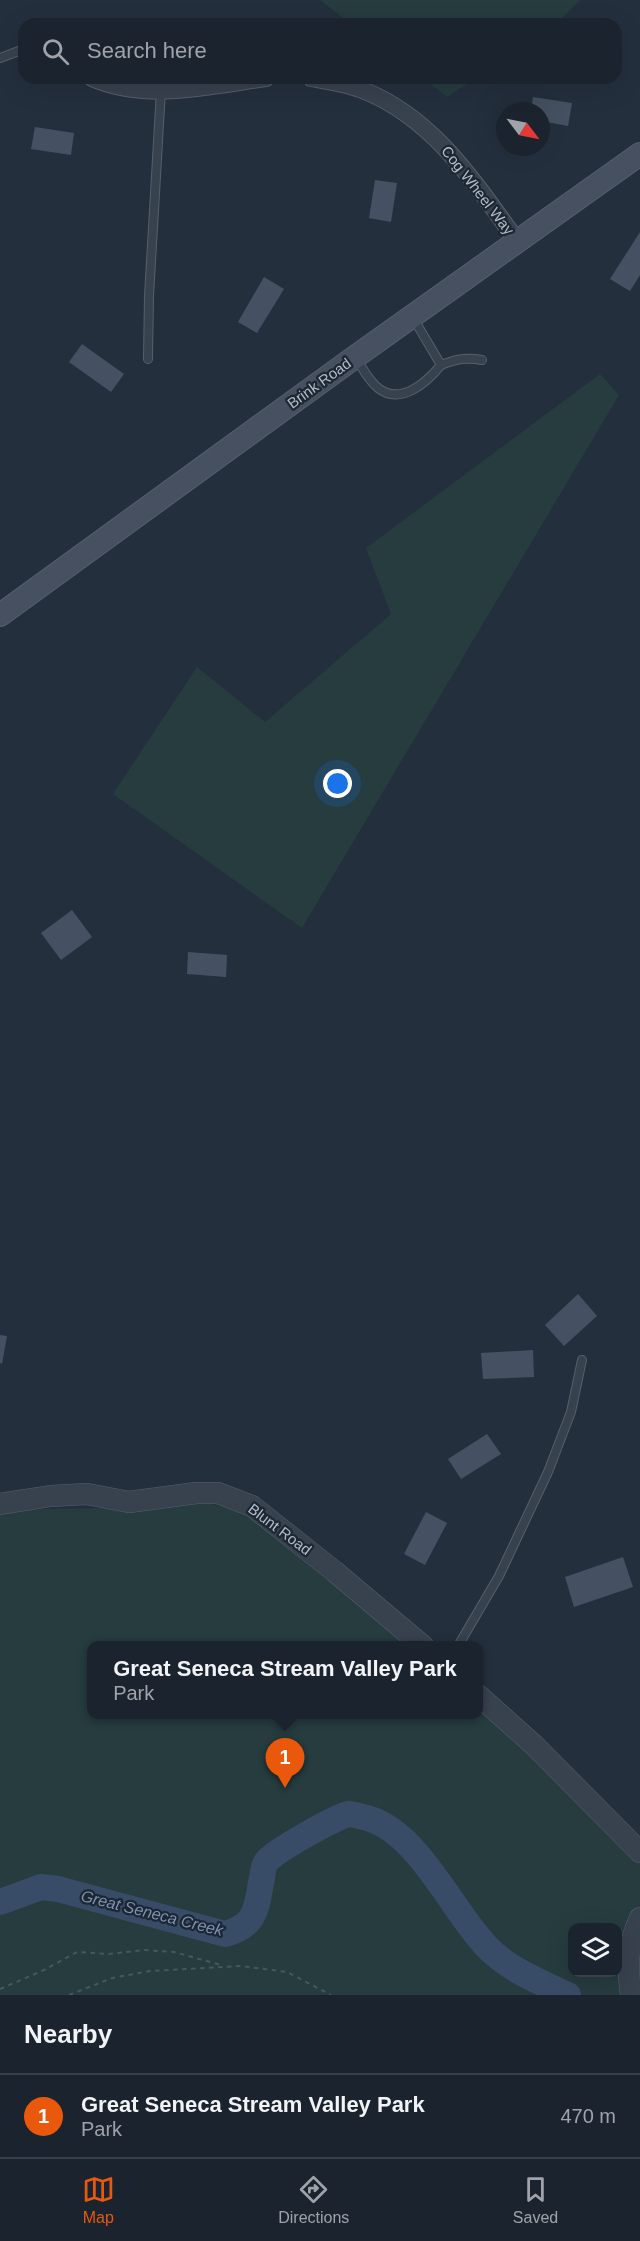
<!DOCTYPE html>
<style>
:root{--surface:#1b232e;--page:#282f3a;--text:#f1f3f6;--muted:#a0a4aa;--line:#39404a;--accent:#ea580c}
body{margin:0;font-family:Helvetica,sans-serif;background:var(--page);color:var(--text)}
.controls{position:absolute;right:18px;bottom:18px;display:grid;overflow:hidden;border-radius:12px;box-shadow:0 6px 24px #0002}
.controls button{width:54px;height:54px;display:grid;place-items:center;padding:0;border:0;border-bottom:2px solid var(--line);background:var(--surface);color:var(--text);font:30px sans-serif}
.compass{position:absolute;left:496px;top:102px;width:54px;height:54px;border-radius:50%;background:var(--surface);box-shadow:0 6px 24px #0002;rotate:122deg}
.you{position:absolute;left:338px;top:784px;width:21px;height:21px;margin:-15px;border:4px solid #fff;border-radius:50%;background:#1a73e8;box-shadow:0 0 0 9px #1a73e833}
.badge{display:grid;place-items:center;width:39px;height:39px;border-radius:50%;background:var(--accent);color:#fff;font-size:20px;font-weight:700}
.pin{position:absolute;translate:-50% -50px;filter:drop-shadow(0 2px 3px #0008)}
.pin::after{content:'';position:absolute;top:32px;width:21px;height:18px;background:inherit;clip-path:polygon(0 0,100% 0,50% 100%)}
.popup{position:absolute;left:87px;top:1641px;width:396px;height:78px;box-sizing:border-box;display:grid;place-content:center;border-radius:12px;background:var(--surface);filter:drop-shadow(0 2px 4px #0005);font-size:20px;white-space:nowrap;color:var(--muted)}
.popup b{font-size:22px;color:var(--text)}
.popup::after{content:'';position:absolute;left:50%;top:100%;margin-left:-12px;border:12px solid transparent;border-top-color:var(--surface)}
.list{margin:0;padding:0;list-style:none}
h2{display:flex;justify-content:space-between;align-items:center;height:78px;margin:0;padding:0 24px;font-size:26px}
h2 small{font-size:20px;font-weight:400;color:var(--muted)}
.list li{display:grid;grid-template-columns:39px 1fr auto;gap:18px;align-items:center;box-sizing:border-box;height:84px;padding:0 24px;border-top:2px solid var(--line)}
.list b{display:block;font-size:22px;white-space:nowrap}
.list p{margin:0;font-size:20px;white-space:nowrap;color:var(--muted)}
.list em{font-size:20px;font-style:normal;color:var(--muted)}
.icon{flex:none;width:33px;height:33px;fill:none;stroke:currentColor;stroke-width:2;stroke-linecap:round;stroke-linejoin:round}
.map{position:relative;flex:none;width:640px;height:1995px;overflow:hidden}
.search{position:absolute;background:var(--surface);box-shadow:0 6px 24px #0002;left:18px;right:18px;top:18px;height:66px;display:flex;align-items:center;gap:15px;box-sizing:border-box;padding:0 21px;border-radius:18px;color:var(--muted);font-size:22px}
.sheet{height:162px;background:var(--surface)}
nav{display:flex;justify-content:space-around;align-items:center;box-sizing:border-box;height:84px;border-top:2px solid var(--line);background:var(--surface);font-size:16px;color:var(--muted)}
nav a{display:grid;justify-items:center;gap:3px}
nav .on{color:var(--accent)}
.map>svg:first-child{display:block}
</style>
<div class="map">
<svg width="640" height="1995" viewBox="0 0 640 1995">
<rect width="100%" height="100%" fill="#242f3e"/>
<g fill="#263c3f" fill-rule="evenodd">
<polygon points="320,0 580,0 556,24 351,24"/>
<polygon points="422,78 476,78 447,97"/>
<polygon points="600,374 619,395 302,928 113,794 197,667 265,722 391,614 366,548"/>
<path d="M209,1503L249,1515L276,1539H286L415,1645L92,1646V1714H478L479,1700L640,1863V1995H0V1510L95,1508ZM572,1928H618V1972H572Z"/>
</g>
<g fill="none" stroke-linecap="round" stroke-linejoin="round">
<path stroke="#394c67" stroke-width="26" d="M0,1902L41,1887L58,1889L225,1934C258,1925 256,1907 262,1878C263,1873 263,1865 267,1861C273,1852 339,1815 349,1814C353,1814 359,1816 363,1817C417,1828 451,1910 487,1947C509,1970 540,1982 568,1995"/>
</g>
<g fill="#455162">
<polygon points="533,97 572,103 568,126 541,121 541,111 531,111"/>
<polygon points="35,127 74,133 71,155 31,149"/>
<polygon points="375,180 397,183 391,222 369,218"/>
<polygon points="640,232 640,275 630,291 610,279"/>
<polygon points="264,277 284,289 257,333 238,322"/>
<polygon points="82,344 124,374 111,392 69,362"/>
<polygon points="72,910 92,937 61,960 41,933"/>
<polygon points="188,952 227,955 226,977 187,974"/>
<polygon points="578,1294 597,1316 564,1346 545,1325"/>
<polygon points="0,1335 7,1336 2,1364 0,1363"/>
<polygon points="533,1350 534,1377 483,1379 481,1353"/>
<polygon points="487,1434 501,1454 461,1479 448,1459"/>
<polygon points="426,1512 447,1523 425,1565 404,1554"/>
<polygon points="623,1557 633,1587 574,1607 565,1577"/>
</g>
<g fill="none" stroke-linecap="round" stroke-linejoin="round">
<g stroke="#565f6c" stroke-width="10">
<g id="service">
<polyline points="0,58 24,49"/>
<path d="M355,357C362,367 368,380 378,388C401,406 427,382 441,365L412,316"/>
<polyline points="148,359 149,296 161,90"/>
<path d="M441,365C456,359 467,357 482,360"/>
<polyline points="458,1646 499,1576 548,1472 571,1412 582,1360"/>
</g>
</g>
<g stroke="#565f6c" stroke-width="18">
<g id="minor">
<path d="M92,78C146,102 210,86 266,78"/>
<path d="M311,78C328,81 349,84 365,91C434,119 475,183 517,241"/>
</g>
</g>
<g stroke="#565f6c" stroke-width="22">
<g id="tertiary">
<polyline points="0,1504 51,1496 87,1494 129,1502 196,1493 218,1493 252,1506 334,1571 423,1646"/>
<polyline points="478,1695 535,1746 640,1852"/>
<path d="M631,1995C627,1964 627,1947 640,1918"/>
</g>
</g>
<g stroke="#565f6c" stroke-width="24">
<polyline id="secondary" points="0,615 355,357 640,154"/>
</g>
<g stroke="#44595c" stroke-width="2" stroke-dasharray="4.5 4.5" stroke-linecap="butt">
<polyline points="0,1989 44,1970 77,1952 109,1954 143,1950 174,1952 221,1965"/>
<polyline points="69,1995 112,1978 150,1971 241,1966 287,1972 331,1995"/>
</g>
<use href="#service" stroke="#38414e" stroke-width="8"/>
<use href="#minor" stroke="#38414e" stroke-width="16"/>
<use href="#tertiary" stroke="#38414e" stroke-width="21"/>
<use href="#secondary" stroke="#465061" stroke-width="22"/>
</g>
<g text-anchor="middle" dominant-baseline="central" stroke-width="4.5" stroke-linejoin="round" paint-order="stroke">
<g font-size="15" fill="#b4bcc9" stroke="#1d2633">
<text transform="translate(478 190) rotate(52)">Cog Wheel Way</text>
<text transform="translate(319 383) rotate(-36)">Brink Road</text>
<text transform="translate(280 1529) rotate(37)">Blunt Road</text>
</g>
<g font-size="16" font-style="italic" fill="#7c92b1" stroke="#1d2633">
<text transform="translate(152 1913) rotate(14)">Great Seneca Creek</text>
</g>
</g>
</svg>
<div class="controls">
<button><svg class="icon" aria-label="layers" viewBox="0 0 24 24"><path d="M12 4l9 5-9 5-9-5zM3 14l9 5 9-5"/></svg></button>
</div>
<svg class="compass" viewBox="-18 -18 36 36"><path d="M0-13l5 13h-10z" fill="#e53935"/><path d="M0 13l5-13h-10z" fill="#a0a4aa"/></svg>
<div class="you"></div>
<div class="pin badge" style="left:285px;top:1788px">1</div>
<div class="popup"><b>Great Seneca Stream Valley Park</b>Park</div>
<div class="search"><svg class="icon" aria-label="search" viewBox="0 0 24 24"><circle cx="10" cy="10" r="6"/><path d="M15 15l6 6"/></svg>Search here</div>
</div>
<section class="sheet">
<h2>Nearby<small></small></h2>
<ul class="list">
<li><span class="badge">1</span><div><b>Great Seneca Stream Valley Park</b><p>Park</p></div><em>470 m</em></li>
</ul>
</section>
<nav>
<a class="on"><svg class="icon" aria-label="map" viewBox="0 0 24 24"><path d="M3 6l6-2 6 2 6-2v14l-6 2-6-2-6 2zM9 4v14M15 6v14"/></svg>Map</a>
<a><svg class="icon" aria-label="directions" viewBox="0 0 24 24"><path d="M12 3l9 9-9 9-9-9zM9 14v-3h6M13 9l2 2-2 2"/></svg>Directions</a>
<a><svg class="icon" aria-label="saved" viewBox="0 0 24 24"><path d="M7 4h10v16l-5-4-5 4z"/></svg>Saved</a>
</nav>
